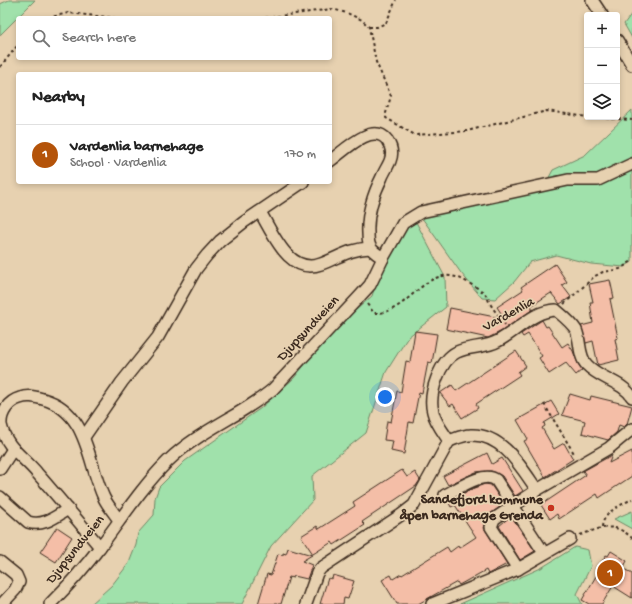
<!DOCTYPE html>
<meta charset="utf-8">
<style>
:root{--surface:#fff;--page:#f6f6f6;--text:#222;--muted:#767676;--line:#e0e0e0;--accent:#b45309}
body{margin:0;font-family:"Gochi Hand",sans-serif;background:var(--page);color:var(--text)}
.controls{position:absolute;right:12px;top:12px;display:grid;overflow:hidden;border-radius:4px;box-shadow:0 2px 6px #0003}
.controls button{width:36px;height:36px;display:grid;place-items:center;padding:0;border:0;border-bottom:1px solid var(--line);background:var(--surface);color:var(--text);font:20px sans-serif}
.you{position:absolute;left:385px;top:397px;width:14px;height:14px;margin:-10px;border:3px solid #fff;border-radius:50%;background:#1a73e8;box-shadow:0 0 0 6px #1a73e833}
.badge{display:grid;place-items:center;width:26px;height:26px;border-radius:50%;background:var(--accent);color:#fff;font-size:13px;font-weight:700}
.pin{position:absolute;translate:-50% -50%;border:2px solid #fff;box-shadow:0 1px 4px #0006}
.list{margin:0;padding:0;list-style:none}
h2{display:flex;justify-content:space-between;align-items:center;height:52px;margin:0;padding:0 16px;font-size:17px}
h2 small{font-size:13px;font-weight:400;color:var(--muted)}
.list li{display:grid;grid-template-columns:26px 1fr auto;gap:12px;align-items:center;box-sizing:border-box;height:60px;padding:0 16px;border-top:1px solid var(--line)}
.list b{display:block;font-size:15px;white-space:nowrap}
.list p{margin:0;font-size:13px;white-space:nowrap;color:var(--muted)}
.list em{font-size:13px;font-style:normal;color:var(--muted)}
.icon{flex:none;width:22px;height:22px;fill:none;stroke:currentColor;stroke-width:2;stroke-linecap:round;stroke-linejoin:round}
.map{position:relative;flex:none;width:632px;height:604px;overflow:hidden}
.search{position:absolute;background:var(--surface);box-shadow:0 2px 6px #0003;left:16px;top:16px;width:316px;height:44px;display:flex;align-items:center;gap:10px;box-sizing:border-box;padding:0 14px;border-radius:4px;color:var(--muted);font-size:15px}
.panel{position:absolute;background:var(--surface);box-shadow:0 2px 6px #0003;left:16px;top:72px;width:316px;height:112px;border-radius:4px}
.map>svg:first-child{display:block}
</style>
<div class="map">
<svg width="632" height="604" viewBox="0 0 632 604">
<rect width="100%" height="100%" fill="#e7d1b0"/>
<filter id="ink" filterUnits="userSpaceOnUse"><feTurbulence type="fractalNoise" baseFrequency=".025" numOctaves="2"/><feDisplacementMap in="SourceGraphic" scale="8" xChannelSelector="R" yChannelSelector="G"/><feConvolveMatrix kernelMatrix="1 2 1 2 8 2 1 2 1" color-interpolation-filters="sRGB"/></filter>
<g filter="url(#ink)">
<g fill="#a0e1ab" stroke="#6e8664">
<polygon points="9,0 35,0 0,35 0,4"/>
<polygon points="632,13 632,38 624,24"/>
<polygon points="632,110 632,262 624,267 591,264 556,255 530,262 514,282 495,299 482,298 461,273 422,218 425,213 586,180 583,174 547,181 553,170 585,155"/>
<polygon points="416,222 445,277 446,307 408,337 386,372 366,433 312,476 313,500 271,546 242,604 91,604 112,585 129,563 136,545 138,533 154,515 155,498 159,487 185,461 261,408 294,378 332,331 372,296 385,254 394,235"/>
<polygon points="632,511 632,529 614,519"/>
<polygon points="575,547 588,550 591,566 577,594 582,604 460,604 541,568"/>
</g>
<g fill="#f4bea7" stroke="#3b2a1e">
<polygon points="555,264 567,282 562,285 571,297 560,304 551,293 531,306 533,309 502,331 488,338 446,329 450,308 505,319 497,307 523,290 521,287"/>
<polygon points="610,280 614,298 610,299 618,338 615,339 619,360 598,365 593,341 586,343 581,326 593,323 590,302 593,302 589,284"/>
<polygon points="542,320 546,327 548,326 562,347 568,343 573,351 578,364 582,370 576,375 566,363 549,374 539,358 542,356 528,334 523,337 521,334"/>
<polygon points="415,331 437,334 432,363 428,362 422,393 419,392 413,423 409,422 404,454 391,451 393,441 384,440 387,421 391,422 397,391 401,392 406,361 410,362"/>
<polygon points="516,351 526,366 518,372 520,375 476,404 478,408 462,418 453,404 450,406 440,393 452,385 456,391"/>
<polygon points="570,394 590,400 591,396 632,406 627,424 624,427 619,425 617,432 608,440 582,433 585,421 562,415"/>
<polygon points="551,401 559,414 544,423 545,426 542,428 554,449 564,443 573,459 545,477 524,441 528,439 517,420"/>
<polygon points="632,451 632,476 599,498 597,494 559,519 557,514 550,519 541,505 586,475 583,471 612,455 609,463"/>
<polygon points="487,453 492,464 502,458 523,491 515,496 502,476 491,471 476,472 448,485 443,476"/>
<polygon points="402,470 407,477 415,472 420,480 416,486 362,522 365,525 334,545 332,542 313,554 301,536 317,526 319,529 355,506 353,502"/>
<polygon points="485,484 491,485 504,504 490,514 484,528 507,564 488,574 486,570 459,585 457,582 418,604 397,604 382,580 391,575 393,579 401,574 402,575 447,547 450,552 458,546 459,548 476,537 455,505 451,507 448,501 474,488"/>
<polygon points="511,516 535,551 520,560 499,526"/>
<polygon points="57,527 72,537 56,562 40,552"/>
<polygon points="288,548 312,555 302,561 312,565 307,579 294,576 293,578 289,577 281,604 258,604 267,574 271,575 278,554 283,555 283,553 286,554"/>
<polygon points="611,551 627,561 623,568 632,574 632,598 613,586 602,604 589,604 582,600 602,566 600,565 606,555 608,556"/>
<polygon points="333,575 354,581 348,599 344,598 343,604 320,604 328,578 332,579"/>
</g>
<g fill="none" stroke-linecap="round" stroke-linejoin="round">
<g stroke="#3b2a1e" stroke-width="14">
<g id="minor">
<polyline points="592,0 602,15"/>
<polyline points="617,40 632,65"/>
<path d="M330,161C343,152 372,121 387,140C391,146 393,154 390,161C388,166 384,172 382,177C373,195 367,214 368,233C368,238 368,244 371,248C373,252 379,255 383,258"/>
<path d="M260,212C273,233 289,276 321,264C340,257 349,249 370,248"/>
<polyline points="84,437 122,382 158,337 196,269 207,255 220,241 244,222 303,182"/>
<polyline points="0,469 13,449"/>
<path d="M537,490C521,467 502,433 470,435C463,435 455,439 449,441C443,432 435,422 433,412C428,394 440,360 457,352C469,346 486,348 498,341C519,330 532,311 556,310C562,315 572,323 576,330C581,341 578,356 587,365C600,379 623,382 632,397"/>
<path d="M445,495C458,489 484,470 496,480L544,553"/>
<path d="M0,497L28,522C43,527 55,517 68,509"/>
<path d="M100,547C79,522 58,497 37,473C24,457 6,448 1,425C0,413 9,401 20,398C28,395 35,397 43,399C89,412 87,462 104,498C108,506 114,513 119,520"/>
<polyline points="0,562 16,575 19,582 15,590 2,604"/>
<polyline points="518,569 491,527 494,519 537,490 609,448 632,429"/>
<path d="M50,604C68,586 85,567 100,547C122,518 142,487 168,461C200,430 241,416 273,389L360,296L370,285L383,258L403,223L421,212L568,180H598L632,164"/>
<polyline points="306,604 317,573 321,568 401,515 414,505 449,441"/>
<polyline points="432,604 518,569 570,539"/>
</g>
</g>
<g stroke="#3b2a1e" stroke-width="2" stroke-dasharray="3 3" stroke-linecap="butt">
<polyline points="48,18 68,13 115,18"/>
<polyline points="265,18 332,9 347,13 362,20 369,27 376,62 391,96 386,113 386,118 415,135 467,131 547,111 587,117"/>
<polyline points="369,27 377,27 386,23 396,0"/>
<polyline points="0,67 18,45"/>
<polyline points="588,117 632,120"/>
<path d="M367,304L374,313C412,315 425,257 467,282C473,286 481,289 485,294C488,297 488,301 491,305C495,312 501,318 505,325"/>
<polyline points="564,304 595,276 603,272 620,269 632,261"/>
<polyline points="544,404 575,455"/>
<polyline points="428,503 437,499"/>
<path d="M602,527C603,512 621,505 632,499"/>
<path d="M580,535C600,528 614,521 632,538"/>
</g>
<use href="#minor" stroke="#e7d1b0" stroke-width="11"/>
</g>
</g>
<circle fill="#c8321e" stroke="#e7d1b0" stroke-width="1.5" cx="551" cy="508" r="4"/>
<g text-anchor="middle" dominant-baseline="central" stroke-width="3.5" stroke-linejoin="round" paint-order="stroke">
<g font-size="14" fill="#3b2a1e" stroke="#e7d1b0">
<text transform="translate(509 315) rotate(-29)">Vardenlia</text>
<text transform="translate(309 329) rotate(-47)">Djupsundveien</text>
<text transform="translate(76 550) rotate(-51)">Djupsundveien</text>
</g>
<g font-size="14" font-weight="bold" fill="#3b2a1e" stroke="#e7d1b0" text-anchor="end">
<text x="543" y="500">Sandefjord kommune<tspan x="543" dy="16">åpen barnehage Grenda</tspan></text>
</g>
</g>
</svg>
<div class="controls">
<button>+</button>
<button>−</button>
<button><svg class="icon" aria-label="layers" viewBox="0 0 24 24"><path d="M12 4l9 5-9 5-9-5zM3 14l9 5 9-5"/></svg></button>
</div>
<div class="you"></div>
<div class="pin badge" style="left:610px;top:573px">1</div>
<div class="search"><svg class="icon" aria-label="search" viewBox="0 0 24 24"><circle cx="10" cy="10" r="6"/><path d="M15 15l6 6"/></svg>Search here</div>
<section class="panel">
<h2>Nearby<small></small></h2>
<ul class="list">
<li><span class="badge">1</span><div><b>Vardenlia barnehage</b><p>School · Vardenlia</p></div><em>170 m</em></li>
</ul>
</section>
</div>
